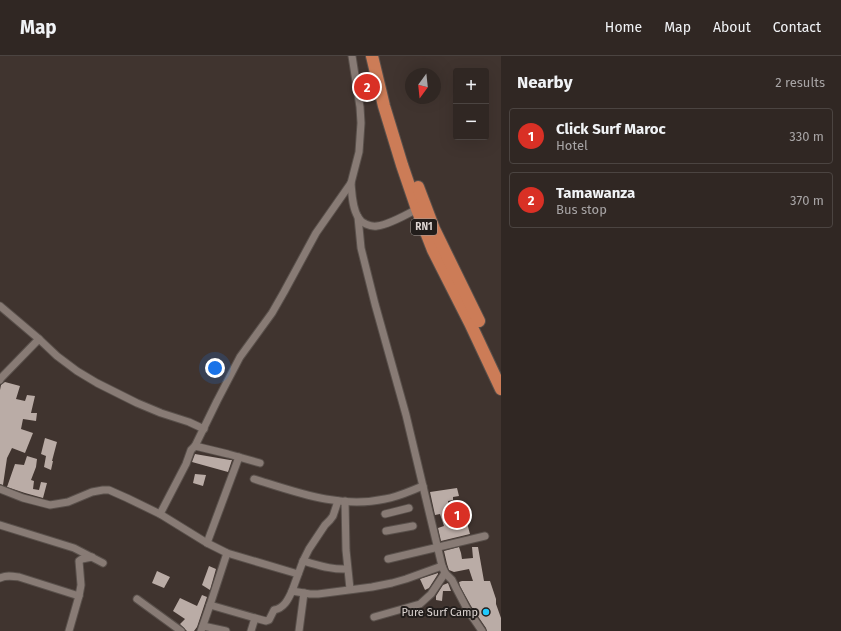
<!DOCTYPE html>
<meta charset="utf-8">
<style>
:root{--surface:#302723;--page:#3c3330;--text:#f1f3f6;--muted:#a8a5a6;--line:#4b4441;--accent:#d93025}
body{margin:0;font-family:"Fira Sans",sans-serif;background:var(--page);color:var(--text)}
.controls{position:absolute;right:12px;top:12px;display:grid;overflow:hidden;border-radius:4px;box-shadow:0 4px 16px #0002}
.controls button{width:36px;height:36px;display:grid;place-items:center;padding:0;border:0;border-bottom:1px solid var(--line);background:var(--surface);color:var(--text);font:20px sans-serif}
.compass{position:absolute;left:405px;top:12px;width:36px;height:36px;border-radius:50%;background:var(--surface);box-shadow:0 4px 16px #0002;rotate:195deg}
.you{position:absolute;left:215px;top:312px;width:14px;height:14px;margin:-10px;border:3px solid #fff;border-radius:50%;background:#1a73e8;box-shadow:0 0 0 6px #1a73e833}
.badge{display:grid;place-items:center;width:26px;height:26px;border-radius:50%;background:var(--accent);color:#fff;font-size:13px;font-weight:700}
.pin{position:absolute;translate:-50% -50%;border:2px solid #fff;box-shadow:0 1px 4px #0006}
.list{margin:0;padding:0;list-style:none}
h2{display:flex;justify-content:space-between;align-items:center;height:52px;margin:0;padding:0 16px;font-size:17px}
h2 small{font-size:13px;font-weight:400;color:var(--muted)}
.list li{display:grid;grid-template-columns:26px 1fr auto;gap:12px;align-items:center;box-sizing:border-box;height:56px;margin:0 8px 8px;padding:0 8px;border:1px solid var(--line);border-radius:4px}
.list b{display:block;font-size:15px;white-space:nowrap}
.list p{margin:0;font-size:13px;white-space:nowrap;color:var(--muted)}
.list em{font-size:13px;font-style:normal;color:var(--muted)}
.map{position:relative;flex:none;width:501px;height:575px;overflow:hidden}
header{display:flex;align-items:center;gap:24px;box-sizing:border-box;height:56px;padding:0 20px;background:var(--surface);border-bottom:1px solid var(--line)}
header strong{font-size:19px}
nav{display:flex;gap:22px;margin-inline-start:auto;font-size:14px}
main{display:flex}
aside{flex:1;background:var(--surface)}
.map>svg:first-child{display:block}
</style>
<header>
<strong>Map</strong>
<nav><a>Home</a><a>Map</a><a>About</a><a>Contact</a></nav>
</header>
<main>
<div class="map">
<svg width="501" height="575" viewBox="0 0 501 575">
<rect width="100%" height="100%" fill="#40342f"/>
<g fill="#baaca6">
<polygon points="5,326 20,330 16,343 25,345 27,339 35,340 31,357 37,357 36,365 23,363 21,373 33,377 25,397 12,392 7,402 3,429 0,428 0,334 1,329"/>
<polygon points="45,382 57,386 52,405 53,405 51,414 44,411 46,400 41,398"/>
<polygon points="195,398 230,404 232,404 228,416 192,406"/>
<polygon points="27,400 37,403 36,411 31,424 34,425 33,433 39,434 41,426 47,427 43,442 25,437 7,431 15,408 24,409"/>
<polygon points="195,418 206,419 203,430 193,427"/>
<polygon points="457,432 459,440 453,441 453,444 448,445 449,455 455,454 457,457 462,455 466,467 467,467 470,478 441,485 438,472 444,470 440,458 435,459 430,436"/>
<polygon points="459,491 461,497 462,503 473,502 472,491 478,491 484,525 490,525 496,543 496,548 501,562 501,575 487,575 486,572 471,550 460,530 459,526 462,525 473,525 469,513 454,516 449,514 447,508 444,495"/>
<polygon points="209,510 216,513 210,534 202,529"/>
<polygon points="157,515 170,521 164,532 152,527"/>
<polygon points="438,517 438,518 429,532 425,534 420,523"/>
<polygon points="448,527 451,535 443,535 442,545 436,544 436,540 443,529"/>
<polygon points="202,539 207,541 197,571 194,575 187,575 180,568 185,563 173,555 180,542 197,550"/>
</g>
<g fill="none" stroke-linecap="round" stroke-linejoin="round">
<g stroke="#59504b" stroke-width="9">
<g id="street">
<path d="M351,127C352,138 352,151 358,161C361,167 370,171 377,170C388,169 406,159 417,153"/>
<polyline points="358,161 361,192 375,248 406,359 442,510 445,517 452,524 456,532 467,553 482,575"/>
<polyline points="0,250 39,283"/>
<polyline points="0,324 1,322 39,283 57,300 77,315 97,327 137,347 161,357 189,366 204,373"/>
<polyline points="195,390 217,345 240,301 272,257 284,236 316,177 351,127 359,96 361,67 360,51 352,0"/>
<path d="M254,423C296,436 340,453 385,443C398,441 410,435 423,430"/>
<polyline points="0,433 23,442 50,449 68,446 92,436 103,434 109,434 127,442 160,458 207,487 227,497 298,518"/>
<polyline points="338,445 333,460 330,464 325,469 309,493 303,505 292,535 310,538 318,538 372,531 392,527 406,523 442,510"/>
<polyline points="345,445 346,494 350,533"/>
<polyline points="160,458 186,408 191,394 195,390 228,398 260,407"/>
<polyline points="385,458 409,452"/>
<polyline points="0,469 74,492 103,507"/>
<polyline points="386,475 413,470"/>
<polyline points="207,487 239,401"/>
<polyline points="227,497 210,549 255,562"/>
<polyline points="388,503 485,480"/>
<path d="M303,505C318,509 332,514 347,513"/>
<path d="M0,522C6,519 12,520 19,521L79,540"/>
<polyline points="137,543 181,575"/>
<polyline points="374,561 420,548 431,538 445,517"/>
<polyline points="203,570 226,575"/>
<polyline points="69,575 79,540 81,529 79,505 82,503 92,501"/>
<polyline points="201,575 210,549"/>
<path d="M251,575L255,562L266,565L269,564L274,554C284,552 288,544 292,535"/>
<polyline points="299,575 304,537"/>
</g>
</g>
<g stroke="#59504b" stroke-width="14">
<g id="highway">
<polyline points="372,0 384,50 402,109 417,153 433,194 470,267 501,333"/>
<polyline points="418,131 434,173 479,265"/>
</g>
</g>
<use href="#street" stroke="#887b75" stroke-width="7"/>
<use href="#highway" stroke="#cc7c57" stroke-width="12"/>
</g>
<circle fill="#1ec9fd" stroke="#221d1b" stroke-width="1.5" cx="486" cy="556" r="4"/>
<g text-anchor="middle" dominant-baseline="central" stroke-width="4" stroke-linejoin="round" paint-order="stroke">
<rect fill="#221d1b" stroke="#a59e9b" stroke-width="1" x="411" y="163" width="26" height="16" rx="3"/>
<g font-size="10" font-weight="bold" fill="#ddd5d2">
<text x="424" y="171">RN1</text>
</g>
<g font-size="11" fill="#ddd5d2" stroke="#221d1b" text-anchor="end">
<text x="478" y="556">Pure Surf Camp</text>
</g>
</g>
</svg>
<div class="controls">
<button>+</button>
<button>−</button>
</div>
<svg class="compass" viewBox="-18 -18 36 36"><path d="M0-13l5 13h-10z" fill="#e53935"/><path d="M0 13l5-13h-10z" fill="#a8a5a6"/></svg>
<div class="you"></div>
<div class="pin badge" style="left:457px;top:459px">1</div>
<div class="pin badge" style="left:367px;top:31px">2</div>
</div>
<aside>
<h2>Nearby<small>2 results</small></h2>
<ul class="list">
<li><span class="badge">1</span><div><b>Click Surf Maroc</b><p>Hotel</p></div><em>330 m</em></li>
<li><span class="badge">2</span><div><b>Tamawanza</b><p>Bus stop</p></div><em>370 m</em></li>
</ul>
</aside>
</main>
